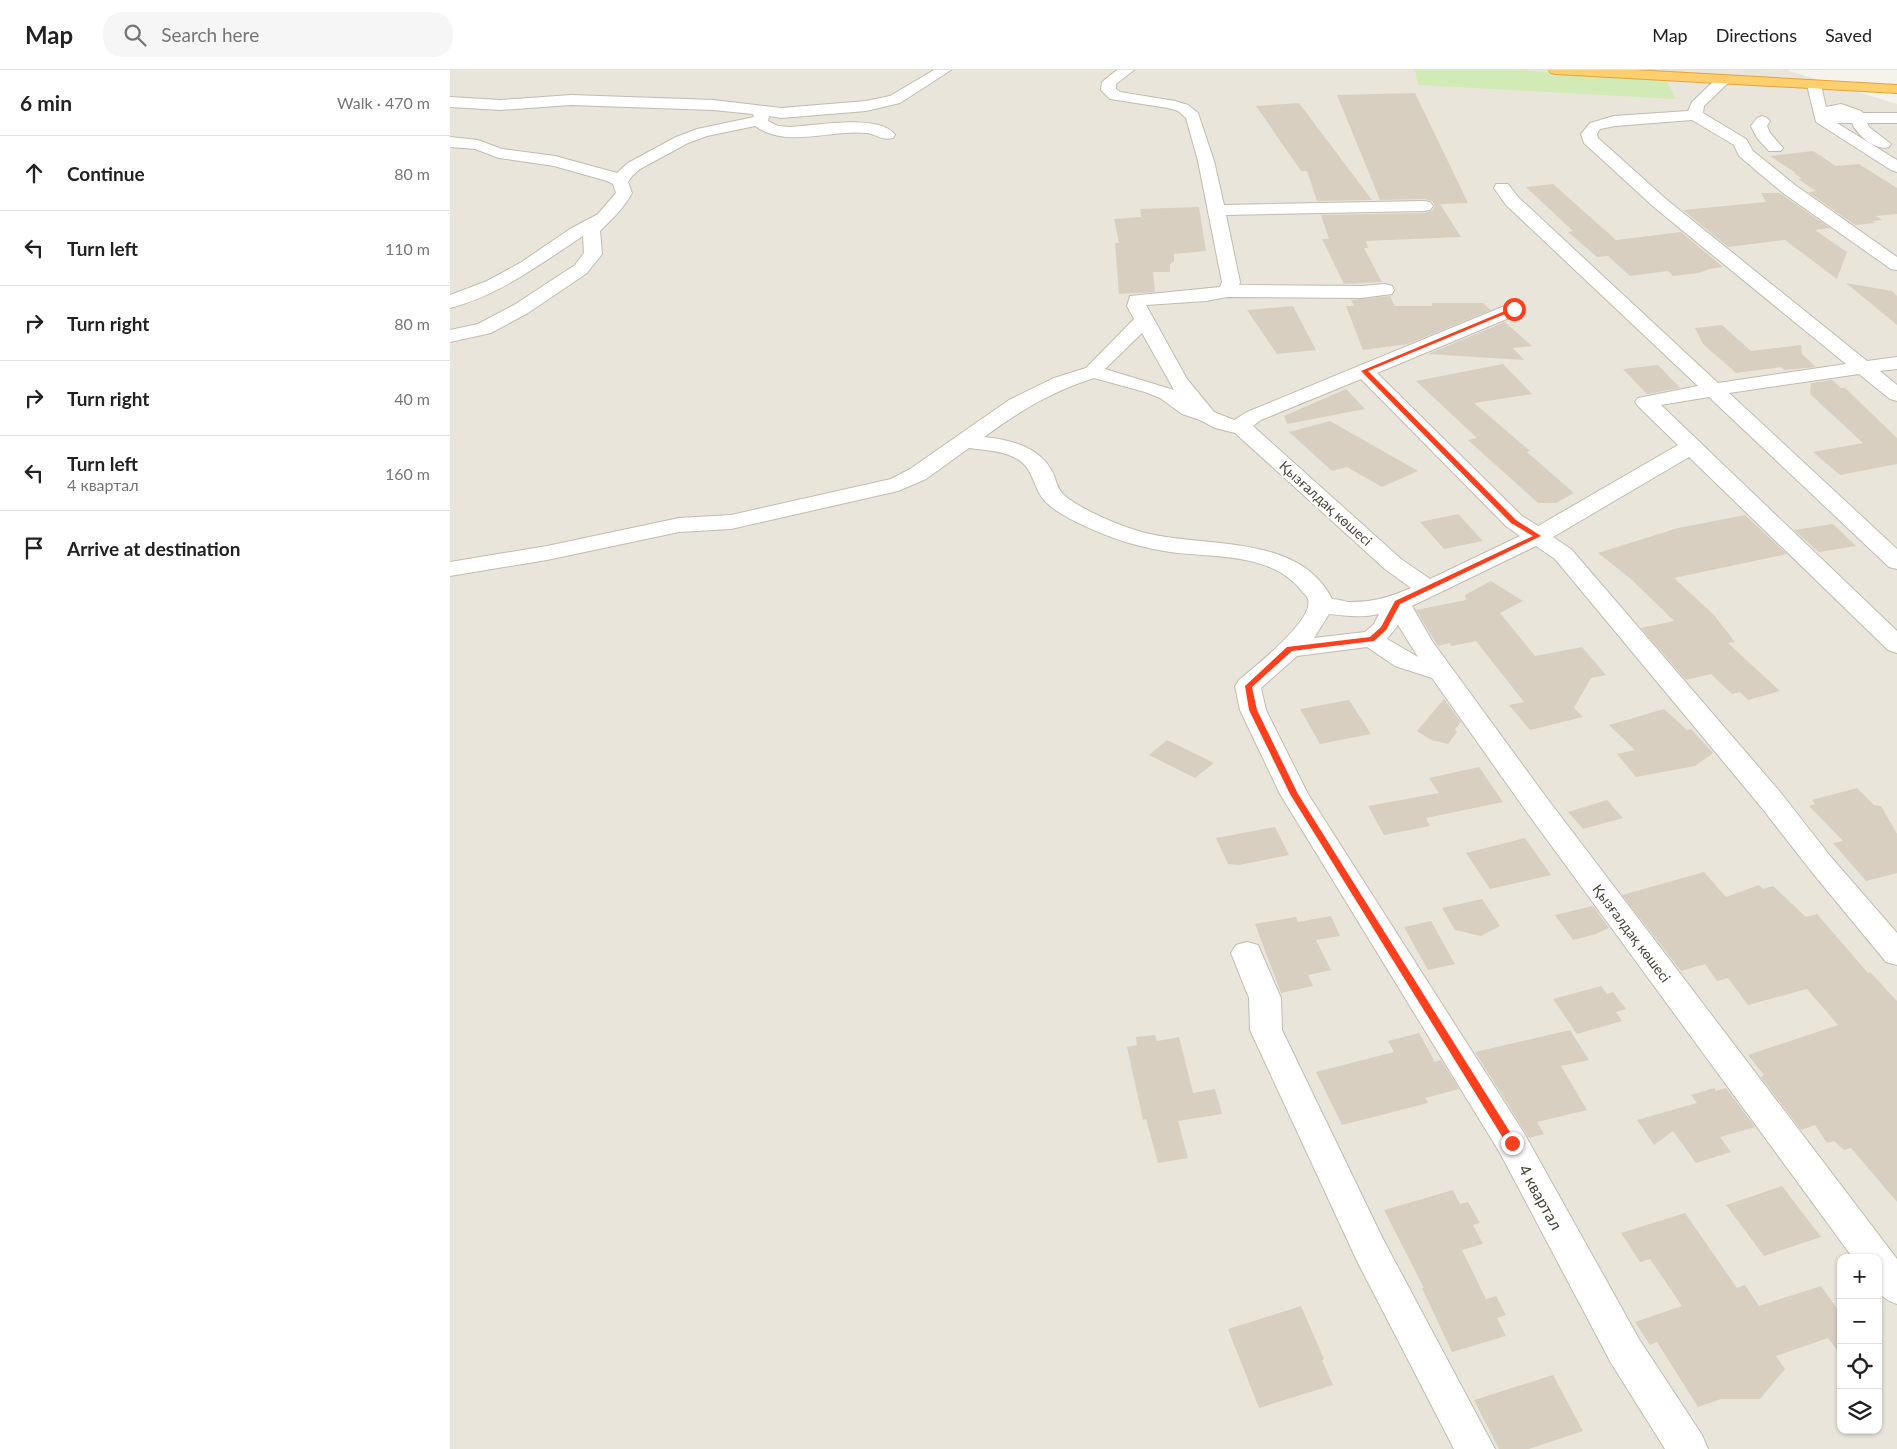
<!DOCTYPE html>
<meta charset="utf-8">
<style>
:root{--surface:#fff;--page:#f6f6f6;--text:#222;--muted:#767676;--line:#e0e0e0}
body{margin:0;font-family:Lato,sans-serif;background:var(--page);color:var(--text)}
.controls{position:absolute;right:15px;bottom:15px;display:grid;overflow:hidden;border-radius:10px;box-shadow:0 1px 4px #0004}
.controls button{width:45px;height:45px;display:grid;place-items:center;padding:0;border:0;border-bottom:1px solid var(--line);background:var(--surface);color:var(--text);font:25px sans-serif}
.stop{position:absolute;width:15px;height:15px;margin:-11px;border:4px solid #fc3f1d;border-radius:50%;background:#fff}
.stop.end{background:#fc3f1d;border-color:#fff;box-shadow:0 1px 5px #0008}
.list{margin:0;padding:0;list-style:none}
h2{display:flex;justify-content:space-between;align-items:center;height:65px;margin:0;padding:0 20px;font-size:21px}
h2 small{font-size:16px;font-weight:400;color:var(--muted)}
.list li{display:grid;grid-template-columns:32px 1fr auto;gap:15px;align-items:center;box-sizing:border-box;height:75px;padding:0 20px;border-top:1px solid var(--line)}
.list b{display:block;font-size:19px;white-space:nowrap}
.list p{margin:0;font-size:16px;white-space:nowrap;color:var(--muted)}
.list em{font-size:16px;font-style:normal;color:var(--muted)}
.icon{flex:none;width:28px;height:28px;fill:none;stroke:currentColor;stroke-width:2;stroke-linecap:round;stroke-linejoin:round}
.map{position:relative;flex:none;width:1447px;height:1379px;overflow:hidden}
header{display:flex;align-items:center;gap:30px;box-sizing:border-box;height:70px;padding:0 25px;background:var(--surface);border-bottom:1px solid var(--line)}
header strong{font-size:24px}
nav{display:flex;gap:28px;margin-inline-start:auto;font-size:18px}
.search{width:350px;height:45px;background:var(--page);display:flex;align-items:center;gap:12px;box-sizing:border-box;padding:0 18px;border-radius:20px;color:var(--muted);font-size:19px}
main{display:flex}
aside{flex:1;background:var(--surface)}
.map>svg:first-child{display:block}
</style>
<header>
<strong>Map</strong>
<div class="search"><svg class="icon" aria-label="search" viewBox="0 0 24 24"><circle cx="10" cy="10" r="6"/><path d="M15 15l6 6"/></svg>Search here</div>
<nav><a>Map</a><a>Directions</a><a>Saved</a></nav>
</header>
<main>
<aside>
<h2>6 min<small>Walk · 470 m</small></h2>
<ul class="list">
<li><svg class="icon" aria-label="ahead" viewBox="0 0 24 24"><path d="M12 20V5M6 11l6-6 6 6"/></svg><div><b>Continue</b></div><em>80 m</em></li>
<li><svg class="icon" aria-label="left" viewBox="0 0 24 24"><path d="M17 20v-9H6M10 6l-5 5 5 5"/></svg><div><b>Turn left</b></div><em>110 m</em></li>
<li><svg class="icon" aria-label="right" viewBox="0 0 24 24"><path d="M7 20v-9h11M14 6l5 5-5 5"/></svg><div><b>Turn right</b></div><em>80 m</em></li>
<li><svg class="icon" aria-label="right" viewBox="0 0 24 24"><path d="M7 20v-9h11M14 6l5 5-5 5"/></svg><div><b>Turn right</b></div><em>40 m</em></li>
<li><svg class="icon" aria-label="left" viewBox="0 0 24 24"><path d="M17 20v-9H6M10 6l-5 5 5 5"/></svg><div><b>Turn left</b><p>4 квартал</p></div><em>160 m</em></li>
<li><svg class="icon" aria-label="arrive" viewBox="0 0 24 24"><path d="M6 21V4h12l-3 4 3 4H6"/></svg><div><b>Arrive at destination</b></div></li>
</ul>
</aside>
<div class="map">
<svg width="1447" height="1379" viewBox="0 0 1447 1379">
<rect width="100%" height="100%" fill="#f6f3ec"/>
<path fill="#eae5da" fill-rule="evenodd" d="M0,0H1337L1447,34V1379H0ZM1391,1188H1428V1360H1391Z"/>
<polygon fill="#d2eab5" points="965,0 1068,0 1209,9 1218,13 1226,29 968,15"/>
<g fill="#d8cfc1">
<polygon points="965,23 1018,133 990,134 1011,167 916,171 918,178 914,178 932,212 894,214 872,169 879,169 871,145 974,143 982,141 985,136 982,131 974,129 930,130 887,25"/>
<polygon points="849,33 922,130 867,131 857,101 851,101 806,36"/>
<polygon points="1363,81 1386,96 1409,94 1447,118 1447,144 1426,146 1432,150 1422,151 1425,153 1405,155 1358,122 1366,121 1348,109 1352,109 1344,103 1346,103 1320,86"/>
<polygon points="1103,114 1166,170 1231,162 1273,197 1259,199 1249,203 1223,206 1218,201 1180,206 1158,186 1147,187 1118,162 1123,161 1076,117"/>
<polygon points="1311,123 1330,123 1380,158 1365,160 1397,182 1387,209 1335,170 1278,177 1233,140 1316,132"/>
<polygon points="749,137 756,181 724,184 724,191 720,194 720,202 703,202 705,222 669,224 665,173 669,173 664,149 691,147 690,139"/>
<polygon points="1396,213 1442,221 1447,226 1447,255"/>
<polygon points="940,226 945,236 982,236 982,233 1033,233 1041,240 958,274 913,280 896,236 904,236 901,230"/>
<polygon points="843,236 866,280 827,284 797,240"/>
<polygon points="1055,252 1082,276 1063,278 1074,290 978,284"/>
<polygon points="1272,255 1301,281 1351,275 1352,284 1366,297 1334,300 1331,297 1286,303 1253,274 1245,258"/>
<polygon points="1053,294 1082,324 1024,333 1080,381 1077,382 1124,423 1106,433 1088,433 1018,370 1027,368 966,311"/>
<polygon points="1208,295 1230,318 1197,324 1173,299"/>
<polygon points="1382,310 1391,318 1395,318 1447,368 1447,394 1390,405 1363,382 1413,373 1360,324 1361,313"/>
<polygon points="896,319 915,339 837,354 834,346"/>
<polygon points="880,351 968,401 932,417 897,397 882,401 839,362"/>
<polygon points="1008,444 1033,471 994,479 970,452"/>
<polygon points="1295,445 1337,484 1224,508 1264,545 1285,572 1278,573 1330,621 1298,630 1290,622 1282,624 1261,604 1236,610 1191,558 1224,551 1181,509 1148,483 1228,458"/>
<polygon points="1383,454 1406,476 1369,482 1344,460"/>
<polygon points="1041,511 1073,531 1050,543 1085,586 1132,577 1156,605 1141,608 1124,638 1133,647 1080,660 1059,635 1074,632 1026,571 1002,576 999,573 988,576 984,570 966,540 1016,530 1015,525"/>
<polygon points="994,629 1011,652 1005,659 1007,662 998,674 981,670 967,661"/>
<polygon points="899,630 921,664 870,674 850,639"/>
<polygon points="1214,639 1237,660 1241,659 1263,683 1245,696 1186,707 1167,684 1185,680 1159,655"/>
<polygon points="717,670 764,693 745,708 699,685"/>
<polygon points="1029,697 1053,732 976,748 980,756 934,765 918,736 989,723 979,708"/>
<polygon points="1407,718 1424,735 1431,736 1447,764 1447,803 1416,811 1383,773 1393,771 1359,736 1365,734 1362,730"/>
<polygon points="1157,730 1173,748 1133,759 1118,742"/>
<polygon points="825,757 839,785 789,795 778,794 766,768"/>
<polygon points="1075,768 1101,805 1040,819 1016,783"/>
<polygon points="1254,802 1276,827 1309,815 1313,819 1323,816 1356,847 1367,844 1418,903 1420,902 1447,931 1447,1132 1401,1078 1394,1080 1384,1071 1377,1073 1365,1055 1351,1060 1311,1007 1314,1005 1298,985 1388,955 1357,919 1298,935 1278,908 1267,911 1255,894 1231,901 1172,825"/>
<polygon points="1032,829 1050,856 1031,866 1005,860 992,838"/>
<polygon points="1143,836 1159,858 1146,864 1123,870 1105,845"/>
<polygon points="881,846 890,866 866,870 881,900 858,905 863,916 831,923 805,854 846,847 848,852"/>
<polygon points="981,851 1005,894 978,900 954,857"/>
<polygon points="1151,916 1157,924 1163,922 1176,939 1166,942 1172,951 1127,964 1103,929"/>
<polygon points="1120,960 1139,990 1111,996 1137,1040 1087,1052 1094,1064 1079,1068 1025,982"/>
<polygon points="969,963 985,992 991,990 1009,1019 975,1028 978,1033 892,1055 866,1002 944,982 938,971"/>
<polygon points="705,965 707,971 729,967 743,1023 765,1019 772,1044 728,1051 738,1088 708,1093 696,1049 693,1050 677,977 687,975 686,967"/>
<polygon points="1264,1018 1266,1021 1276,1018 1305,1057 1270,1067 1281,1082 1246,1093 1223,1061 1204,1075 1187,1050 1247,1033 1241,1025"/>
<polygon points="1332,1116 1371,1167 1314,1186 1276,1135"/>
<polygon points="1003,1120 1010,1134 1018,1132 1030,1153 1023,1155 1033,1174 1012,1180 1036,1229 1046,1226 1056,1245 1047,1248 1056,1266 1002,1282 972,1218 974,1218 934,1140"/>
<polygon points="1235,1143 1287,1218 1295,1215 1309,1236 1371,1216 1391,1244 1391,1285 1378,1268 1326,1286 1335,1299 1310,1329 1271,1329 1248,1337 1207,1272 1200,1275 1185,1252 1232,1236 1200,1189 1190,1192 1171,1163"/>
<polygon points="851,1236 874,1289 872,1290 883,1315 809,1338 778,1259"/>
<polygon points="1103,1305 1133,1361 1079,1379 1049,1379 1024,1330"/>
</g>
<g fill="none" stroke-linecap="round" stroke-linejoin="round">
<g stroke="#c2bbae" stroke-width="2">
<g id="minor">
<path d="M484,0H501L450,33L416,41L331,48L319,46L318,51L328,56L340,57C364,56 430,43 445,65L443,68C432,71 426,64 417,63C381,59 337,79 305,56L257,66L238,73L190,99L182,106L178,112L182,123C174,138 162,149 150,161L152,184L137,203L78,243L41,263L0,272V260L28,254L64,235L125,195L134,183L133,166C90,194 50,225 0,238V225L37,211L70,193L120,159L148,144L166,123L163,114L157,111L104,96L49,88L25,79L0,77V67L28,70L52,79L105,86L167,103L178,93L226,67L247,59L304,47L303,44L263,40L121,35L50,40L0,37V27L50,30L121,25L263,30L331,38L416,31L440,26Z"/>
<path d="M667,0H684L666,14V19L670,22L725,31L738,35L748,43L764,91L774,135L974,131L980,132L983,136L980,140L974,141L776,145L790,212L789,215L911,216L935,214L942,216L944,220L942,224L911,228L777,227L756,231L696,235L737,309L764,342L784,350L797,342L1057,235L1064,233L1071,235L1074,239L1071,243L927,303L1072,446L1088,456L1228,375L1188,336L1185,332L1188,328L1248,316L1056,135L1044,118L1046,114H1058L1068,127L1268,313L1396,294L1205,138L1134,73L1131,64L1140,53L1164,46L1238,41L1242,32L1268,7H1278L1280,10L1278,13L1254,36L1253,43L1296,69L1303,81L1345,115L1447,187V200L1441,199L1333,123L1289,86L1284,75L1242,50L1165,56L1150,59L1147,64L1148,68L1217,130L1417,291L1447,287V299L1430,301L1447,315V331L1440,329L1409,304L1279,323L1447,479V499L1439,497L1259,327L1211,335L1447,561V583L1438,580L1239,387L1103,467L1121,479L1331,723L1381,787L1447,863V895L1436,892L1361,801L1311,737L1105,489L1086,476L962,536L982,571L1096,727L1447,1189V1234C1421,1225 1428,1212 1428,1188H1403L1076,741L982,608L945,596L917,577L847,586L811,618L816,640L858,724L1074,1063L1189,1269L1252,1365L1258,1379H1215L1161,1293L1050,1083L830,724L790,640L785,616L789,610C804,597 865,550 858,529C857,526 853,523 851,520C820,482 764,488 720,482C706,480 693,477 679,473C658,467 614,449 598,434C589,427 586,415 581,405C571,381 541,381 519,378L476,409L448,421L281,459L229,462L97,490L0,506V492L97,476L229,448L281,445L441,409L460,399L559,330L604,308L636,298L684,249L677,236L680,226L770,217L772,212L748,91L736,48L728,41L718,38L660,29L651,20L652,12ZM692,263L724,320L655,299ZM644,308L695,322L710,328L732,344L750,350L765,358L785,363L935,499L961,518C940,527 921,533 898,532C893,531 888,529 882,529C848,460 746,480 685,460C666,454 628,438 614,425C607,419 606,409 602,401C588,376 561,370 534,367C570,341 600,322 644,308ZM911,309L1056,456L1070,466L980,509L951,489L803,356L811,350ZM879,544C896,546 912,548 929,544L924,554L915,562L864,568ZM948,555L968,587L937,569Z"/>
<path d="M1364,11L1369,12L1371,15L1376,37L1391,34L1411,41L1413,43H1447V53H1417L1419,57L1441,74L1439,77C1425,81 1407,65 1402,53H1387L1447,90V102L1441,100L1366,52L1357,15L1359,12Z"/>
<polygon points="1312,46 1317,48 1320,51 1317,56 1320,63 1333,78 1331,81 1319,81 1307,68 1301,56 1307,48"/>
<polygon points="797,872 808,875 831,928 832,960 933,1169 1045,1379 1004,1379 907,1191 800,960 799,928 781,883 786,875"/>
</g>
</g>
<g stroke="#e0a43c" stroke-width="2">
<polygon id="highway" points="1099,0 1184,0 1447,15 1447,23 1106,4 1101,3"/>
</g>
<use href="#minor" fill="#fff" fill-rule="evenodd"/>
<use href="#highway" fill="#ffcf6e" fill-rule="evenodd"/>
</g>
<polygon fill="#fc3f1d" points="1062,238 1067,239 918,301 1066,450 1091,466 950,534 936,560 924,571 842,581 802,617 807,640 848,724 1065,1070 1067,1073 1065,1076 1058,1076 840,724 799,640 795,616 837,577 920,567 931,557 945,531 1083,466 1061,453 911,301"/>
<g text-anchor="middle" dominant-baseline="central" stroke-width="4" stroke-linejoin="round" paint-order="stroke">
<g font-size="14" fill="#4b4439" stroke="#fff">
<text transform="translate(876 433) rotate(42)">Қызғалдақ көшесі</text>
<text transform="translate(1182 863) rotate(53)">Қызғалдақ көшесі</text>
</g>
<g font-size="16" fill="#4b4439" stroke="#fff">
<text transform="translate(1091 1127) rotate(61)">4 квартал</text>
</g>
</g>
</svg>
<div class="controls">
<button>+</button>
<button>−</button>
<button><svg class="icon" aria-label="locate" viewBox="0 0 24 24"><circle cx="12" cy="12" r="6"/><path d="M12 2v4M12 18v4M2 12h4M18 12h4"/></svg></button>
<button><svg class="icon" aria-label="layers" viewBox="0 0 24 24"><path d="M12 4l9 5-9 5-9-5zM3 14l9 5 9-5"/></svg></button>
</div>
<div class="stop" style="left:1064px;top:239px"></div>
<div class="stop end" style="left:1062px;top:1073px"></div>
</div>
</main>
